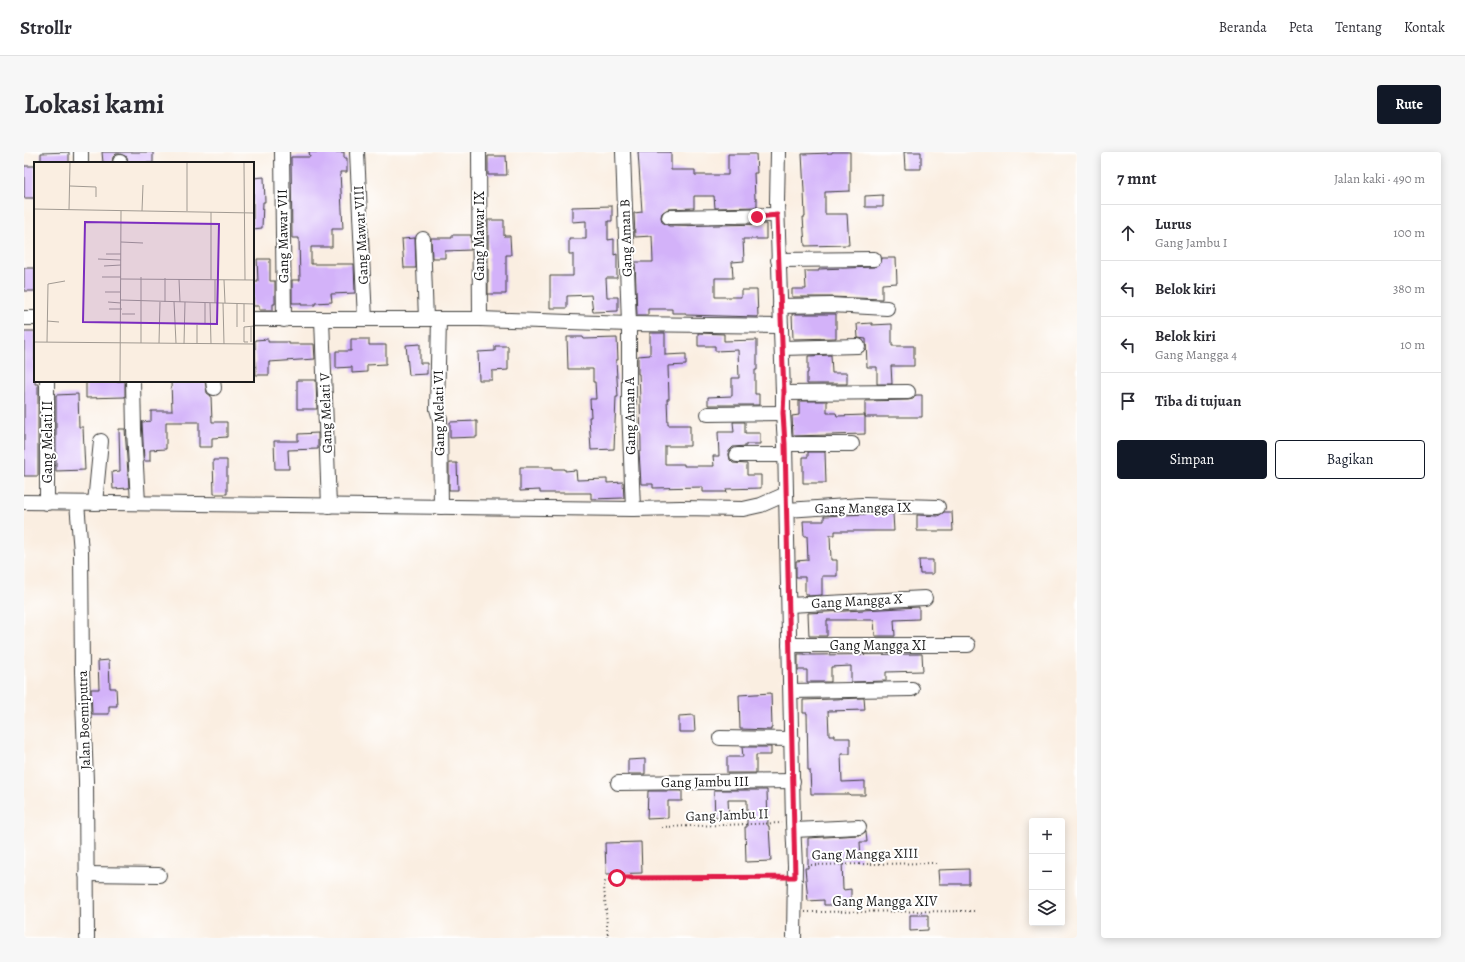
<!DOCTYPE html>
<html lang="id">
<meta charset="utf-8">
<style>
:root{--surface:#fff;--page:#f7f7f7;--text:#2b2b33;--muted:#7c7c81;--line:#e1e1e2;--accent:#111827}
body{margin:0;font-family:Alegreya,serif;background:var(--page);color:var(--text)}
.controls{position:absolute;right:12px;bottom:12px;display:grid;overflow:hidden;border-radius:4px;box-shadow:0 2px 10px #0003}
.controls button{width:36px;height:36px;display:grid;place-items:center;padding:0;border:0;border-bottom:1px solid var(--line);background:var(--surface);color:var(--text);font:20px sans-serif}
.stop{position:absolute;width:12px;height:12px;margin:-9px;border:3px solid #e11d48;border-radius:50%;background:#fff}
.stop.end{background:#e11d48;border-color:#fff;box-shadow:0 1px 4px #0008}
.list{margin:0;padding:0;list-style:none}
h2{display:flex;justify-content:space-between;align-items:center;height:52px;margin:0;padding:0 16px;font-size:17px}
h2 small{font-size:13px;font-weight:400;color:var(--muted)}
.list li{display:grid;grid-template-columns:26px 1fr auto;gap:12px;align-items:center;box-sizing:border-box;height:56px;padding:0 16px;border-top:1px solid var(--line)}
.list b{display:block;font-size:15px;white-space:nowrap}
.list p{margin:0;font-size:13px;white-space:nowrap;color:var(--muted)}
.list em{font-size:13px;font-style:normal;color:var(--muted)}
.actions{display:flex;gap:8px;padding:12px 16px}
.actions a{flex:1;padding:9px 0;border:1px solid var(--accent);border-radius:4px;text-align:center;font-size:14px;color:var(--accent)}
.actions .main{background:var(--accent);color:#fff}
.icon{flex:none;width:22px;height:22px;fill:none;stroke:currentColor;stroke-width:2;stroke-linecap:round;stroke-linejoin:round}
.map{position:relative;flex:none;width:1053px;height:786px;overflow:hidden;border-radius:4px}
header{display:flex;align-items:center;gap:24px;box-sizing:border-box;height:56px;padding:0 20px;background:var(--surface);border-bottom:1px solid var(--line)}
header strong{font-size:19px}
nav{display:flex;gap:22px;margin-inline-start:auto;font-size:14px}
.intro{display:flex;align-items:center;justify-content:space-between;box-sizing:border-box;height:96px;padding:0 24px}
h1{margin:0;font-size:28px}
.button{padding:10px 18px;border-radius:4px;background:var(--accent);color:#fff;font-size:14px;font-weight:700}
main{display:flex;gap:24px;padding:0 24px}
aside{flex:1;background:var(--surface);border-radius:4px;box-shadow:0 2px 10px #0003}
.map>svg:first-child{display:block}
</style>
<header>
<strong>Strollr</strong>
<nav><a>Beranda</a><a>Peta</a><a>Tentang</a><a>Kontak</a></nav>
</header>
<div class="intro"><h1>Lokasi kami</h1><a class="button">Rute</a></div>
<main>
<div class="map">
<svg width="1053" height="786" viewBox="0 0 1053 786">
<rect width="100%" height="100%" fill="#fff"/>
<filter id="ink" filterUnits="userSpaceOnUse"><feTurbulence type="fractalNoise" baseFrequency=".025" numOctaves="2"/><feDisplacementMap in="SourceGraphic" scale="8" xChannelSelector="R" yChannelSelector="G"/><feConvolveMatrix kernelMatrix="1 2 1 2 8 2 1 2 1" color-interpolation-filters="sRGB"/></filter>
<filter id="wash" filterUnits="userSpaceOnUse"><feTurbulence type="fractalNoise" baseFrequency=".012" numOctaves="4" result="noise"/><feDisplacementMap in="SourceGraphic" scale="16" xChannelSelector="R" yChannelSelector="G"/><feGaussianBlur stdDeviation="0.9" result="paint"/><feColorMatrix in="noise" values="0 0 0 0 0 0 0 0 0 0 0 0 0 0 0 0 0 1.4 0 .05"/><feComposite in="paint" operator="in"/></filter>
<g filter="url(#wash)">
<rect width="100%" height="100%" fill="#faeee1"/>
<g id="blocks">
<g fill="#d3b2f9">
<polygon points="45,0 45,11 17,11 17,1"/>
<polygon points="78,0 129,0 129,11 104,11 103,5 96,2 92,2 89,5 88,11 79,11"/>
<polygon points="285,0 320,0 320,6 323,6 323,20 316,20 319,77 308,77 308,95 287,95 287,112 330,112 331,141 307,142 308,150 291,151 291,153 277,153 277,151 268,151 268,128 276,128 275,86 268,86 267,5 286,5"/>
<polygon points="614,0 647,0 647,18 671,18 671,23 704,23 704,2 732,2 733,21 730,21 731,47 733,47 733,55 691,56 690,44 670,44 670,56 644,57 638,61 637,65 638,70 645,74 742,72 742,87 719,87 720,109 708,110 709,126 691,126 691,145 717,145 717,138 733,138 734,165 662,163 662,161 648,161 648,157 624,157 624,163 613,163 611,110 629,110 628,84 611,85 610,61 618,60"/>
<polygon points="808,0 826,0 826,39 801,40 801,62 823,62 825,93 781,94 779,65 781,65 780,39 778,2 808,1"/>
<polygon points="880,0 897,0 897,17 881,17"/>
<polygon points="464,4 482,4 483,23 464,23"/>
<rect x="0" y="14" width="11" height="32"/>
<polygon points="240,25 241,50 239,50 238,76 229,77 229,26"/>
<polygon points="859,43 859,55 841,55 841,44"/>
<polygon points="588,54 588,69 584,69 584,88 590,87 590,103 593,102 593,126 582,126 583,145 594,145 594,159 569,160 567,143 543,144 543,156 526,156 526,124 549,124 549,102 545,102 545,87 562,87 562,69 548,70 548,55"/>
<polygon points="464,68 480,68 480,84 486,84 487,103 482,103 482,142 464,142"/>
<polygon points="428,83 447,83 447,98 421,99 421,106 408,106 407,86 428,86"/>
<polygon points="391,86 392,116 380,116 378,87"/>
<polygon points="858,106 872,106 873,131 858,132 858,147 807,145 768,145 768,137 782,137 781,119 795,119 795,117 850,115 857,111"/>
<polygon points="233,107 246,107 246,129 251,129 251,152 249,152 249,158 235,158 235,154 229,154 229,130 234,130"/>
<rect x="0" y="116" width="11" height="23"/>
<polygon points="768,162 812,162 812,186 769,187"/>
<polygon points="848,171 848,173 868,172 868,194 890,194 890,214 867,214 868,232 853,232 853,215 843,215 842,187 834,186 833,172"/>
<polygon points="0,179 11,179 11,232 14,232 14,324 0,324"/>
<polygon points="626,181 641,181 641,203 662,202 662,213 644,214 645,247 643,247 644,273 666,273 666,294 641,294 641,312 660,312 660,314 690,314 689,304 695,304 694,280 710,280 709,270 721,270 721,281 736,281 736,292 722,292 722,294 709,295 705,299 705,303 706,308 709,311 723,312 723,323 737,323 737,336 702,337 703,340 679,340 679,335 629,336 629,332 617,332 615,299 617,299 616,247 615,222 614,222 614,204 626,203"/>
<polygon points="674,181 700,182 700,189 733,188 733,218 731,218 731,242 735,242 735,253 684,253 684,245 708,244 708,226 715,226 714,198 691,199 691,194 674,194"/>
<polygon points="543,185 559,185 560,187 593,186 594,208 592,208 594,245 592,245 590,297 567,298 565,265 567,265 566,247 572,247 571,230 569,230 569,217 544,217"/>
<polygon points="244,187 244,190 265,190 265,192 290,192 291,207 245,210 245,223 232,223 231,188"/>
<polygon points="327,187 345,187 345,193 362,193 362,212 343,213 343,220 328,221 328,215 312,216 312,199 327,199"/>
<polygon points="396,192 396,211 403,211 403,222 385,223 382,193"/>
<polygon points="471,194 484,194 484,218 468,219 468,228 455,228 454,200 471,199"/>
<polygon points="807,203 808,221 823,221 823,232 783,232 783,221 784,221 784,204"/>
<polygon points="273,228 292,228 293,257 273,257"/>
<polygon points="62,229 101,229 101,245 62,246"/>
<polygon points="147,229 181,229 183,241 187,244 188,270 203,270 203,285 188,286 188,295 175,295 175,270 142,270 142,297 126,298 126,309 120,309 118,270 127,269 127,259 148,259"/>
<polygon points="54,242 55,275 59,275 61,318 32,319 32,243"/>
<polygon points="892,243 898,243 898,265 841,265 841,249 884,248 889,247"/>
<polygon points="775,249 803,249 803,261 812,261 813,264 841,263 841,282 769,284 768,264 775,263"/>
<polygon points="453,269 453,285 426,286 426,270"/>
<polygon points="95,277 101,277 105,336 89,337 88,320 96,319"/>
<polygon points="294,281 294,297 264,298 265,317 251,317 250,289 274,289 274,282"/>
<polygon points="784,300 801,300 802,331 779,331 779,305 784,305"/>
<polygon points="189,308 203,308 203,342 190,342"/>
<polygon points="425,311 433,311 434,338 425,338"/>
<polygon points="496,315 529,315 529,317 541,317 541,319 552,318 553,328 583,327 583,331 599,330 600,346 567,347 567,341 516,341 516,338 496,339"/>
<polygon points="920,360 928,360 929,379 893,379 893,363 914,364"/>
<polygon points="844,362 869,362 870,379 811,379 811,383 806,383 807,408 813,408 813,424 798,424 798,443 784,444 784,442 781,442 781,425 772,425 772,409 784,408 783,384 780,384 779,369 800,369 800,364"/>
<polygon points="895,408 909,408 909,422 896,422"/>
<polygon points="895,455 895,467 870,468 871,484 851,484 850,468 803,468 803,484 785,484 784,461"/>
<polygon points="774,502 781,502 781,503 898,502 899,519 862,520 862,529 827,530 827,514 807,515 807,530 783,530 783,518 774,518"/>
<polygon points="85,508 86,536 92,536 93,554 85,554 85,562 68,562 67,537 75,537 74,509"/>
<polygon points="747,541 748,576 747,576 747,578 716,577 715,543"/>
<polygon points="840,546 841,558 804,559 805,583 810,583 810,586 826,586 826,602 817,602 818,630 841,629 841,643 826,643 825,642 787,642 786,618 784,618 783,561 779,561 779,548"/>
<polygon points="670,563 671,580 655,580 655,564"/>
<polygon points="718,595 747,595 747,603 732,603 732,621 703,621 703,605 719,605"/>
<polygon points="621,607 621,622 604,622 604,608"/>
<polygon points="690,638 743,638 744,674 745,674 747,709 722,710 721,675 723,675 723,648 704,648 705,665 691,666"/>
<polygon points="624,639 658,639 658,649 644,649 644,666 623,667"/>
<polygon points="842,679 843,690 836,690 837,708 818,708 819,738 827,737 827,749 812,749 812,753 800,753 800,748 784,749 781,716 784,716 784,686 835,683"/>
<polygon points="617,690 618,721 582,722 581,691"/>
<polygon points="945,717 945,732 915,732 914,718"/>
<polygon points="886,763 904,763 904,778 886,779"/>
</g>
</g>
</g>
<g filter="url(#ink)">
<use href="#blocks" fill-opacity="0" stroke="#3d3c3a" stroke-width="1"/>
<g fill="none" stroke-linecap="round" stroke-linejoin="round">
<g stroke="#3d3c3a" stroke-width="16">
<g id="minor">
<polyline points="57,0 57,11"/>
<polyline points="258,0 260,168"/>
<polyline points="333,0 341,167"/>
<polyline points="455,0 456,167"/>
<polyline points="599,0 605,172 605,255 609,357"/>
<polyline points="754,0 753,50 759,241 759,261 761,292 769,671 771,714 770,786"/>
<polyline points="96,10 96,11"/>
<polyline points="645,65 753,63"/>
<polyline points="399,87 402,167"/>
<polyline points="754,108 850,107"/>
<polyline points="756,154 807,153 863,156"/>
<polyline points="0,166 11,166"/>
<polyline points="229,167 456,167 605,172 757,174"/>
<polyline points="298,167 305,354"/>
<polyline points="415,167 413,257 416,267 417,355"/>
<polyline points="758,196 834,194"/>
<polyline points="109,229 110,278 114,351"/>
<polyline points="189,229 190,236"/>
<polyline points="759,241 884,240"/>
<polyline points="684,262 759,261"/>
<polyline points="761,292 828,292"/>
<polyline points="713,303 761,303"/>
<polyline points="0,350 609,357 657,356 719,357 737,353 762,342"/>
<polyline points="23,351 23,229"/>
<polyline points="53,351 57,400 58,520 62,629 63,786"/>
<polyline points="71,351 77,289"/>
<polyline points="763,358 838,353 914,355"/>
<polyline points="765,453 901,446"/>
<polyline points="765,493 944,493"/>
<polyline points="767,539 888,537"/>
<polyline points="696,586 768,587"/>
<polyline points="594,631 769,629"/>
<polyline points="770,678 835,675"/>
<polyline points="62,722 135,723"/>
</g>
</g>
<g stroke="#3d3c3a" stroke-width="2" stroke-dasharray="1 3" stroke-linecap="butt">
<polyline points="638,675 758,671"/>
<polyline points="783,713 912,711"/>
<polyline points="781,760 952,759"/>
<polyline points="584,786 580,735 581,730 586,727 759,725"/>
</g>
<use href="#minor" stroke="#fff" stroke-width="14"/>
</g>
</g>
<g fill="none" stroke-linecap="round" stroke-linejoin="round" filter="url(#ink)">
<polyline stroke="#e11d48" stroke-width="5" points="593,726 771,725 761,292 759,261 760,241 753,63 733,65"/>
</g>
<g text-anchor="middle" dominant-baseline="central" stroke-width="4" stroke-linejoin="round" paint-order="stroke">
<g font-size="14" fill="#1c1c1c" stroke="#fff">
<text transform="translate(337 83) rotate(-93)">Gang Mawar VIII</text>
<text transform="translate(259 84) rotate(-91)">Gang Mawar VII</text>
<text transform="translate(455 84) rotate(-90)">Gang Mawar IX</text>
<text transform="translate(602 86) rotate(-92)">Gang Aman B</text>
<text transform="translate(302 261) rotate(-92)">Gang Melati V</text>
<text transform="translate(415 261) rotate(-91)">Gang Melati VI</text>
<text transform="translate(606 264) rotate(-91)">Gang Aman A</text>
<text transform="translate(23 290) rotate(-90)">Gang Melati II</text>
<text transform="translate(839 356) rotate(-1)">Gang Mangga IX</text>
<text transform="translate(833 449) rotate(-3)">Gang Mangga X</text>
<text x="854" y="493">Gang Mangga XI</text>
<text transform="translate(60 568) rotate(-92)">Jalan Boemiputra</text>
<text transform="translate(681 630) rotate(-1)">Gang Jambu III</text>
<text transform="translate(703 663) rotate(-2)">Gang Jambu II</text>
<text transform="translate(841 702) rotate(-1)">Gang Mangga XIII</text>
<text x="861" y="749">Gang Mangga XIV</text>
</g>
</g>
<g transform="translate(10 10)">
<rect width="220" height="220" fill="#faeee1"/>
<path fill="none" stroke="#a19a92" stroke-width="1" d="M210,1L211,118M36,24L62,25V35M0,47L220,51M35,48L36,1M108,49L109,23M153,49V1M177,50V117M87,80L109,81M72,92H87M64,97L87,98M70,104L87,103M68,115H87M107,115V181M87,117L220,118M145,117L146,140M190,118L191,141M71,130H87M87,138L220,142M74,140L87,141M131,140V116M140,140L142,181M176,141L177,182M181,141V118M189,141L190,182M203,142V165M75,147H88M88,152H101M13,159L25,160M210,160V142M171,161V141M163,163V182M217,165V180M0,180L220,182M13,180L14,122L31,119M214,180H210V165L220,164M125,181L126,140M150,182L151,140M86,219L87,49"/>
<path fill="#7b2cbf" fill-opacity="0.15" stroke="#7b2cbf" stroke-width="2" d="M51,60L185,62L183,162L49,160Z"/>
<rect width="220" height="220" fill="none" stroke="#1c1c1c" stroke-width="2"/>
</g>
</svg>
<div class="controls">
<button>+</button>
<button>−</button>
<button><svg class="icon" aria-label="layers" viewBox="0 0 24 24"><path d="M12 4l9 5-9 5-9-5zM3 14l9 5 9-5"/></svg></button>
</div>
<div class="stop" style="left:593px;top:726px"></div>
<div class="stop end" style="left:733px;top:65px"></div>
</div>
<aside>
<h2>7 mnt<small>Jalan kaki · 490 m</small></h2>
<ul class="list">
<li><svg class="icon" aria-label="ahead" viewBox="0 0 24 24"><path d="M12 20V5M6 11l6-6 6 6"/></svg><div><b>Lurus</b><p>Gang Jambu I</p></div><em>100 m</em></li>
<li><svg class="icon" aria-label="left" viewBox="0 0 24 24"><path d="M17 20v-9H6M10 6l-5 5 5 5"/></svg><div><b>Belok kiri</b></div><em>380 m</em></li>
<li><svg class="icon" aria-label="left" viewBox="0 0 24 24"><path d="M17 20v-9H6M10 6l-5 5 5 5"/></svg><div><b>Belok kiri</b><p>Gang Mangga 4</p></div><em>10 m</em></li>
<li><svg class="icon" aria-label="arrive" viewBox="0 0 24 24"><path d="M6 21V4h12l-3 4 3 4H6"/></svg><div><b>Tiba di tujuan</b></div></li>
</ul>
<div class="actions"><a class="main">Simpan</a><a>Bagikan</a></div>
</aside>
</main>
